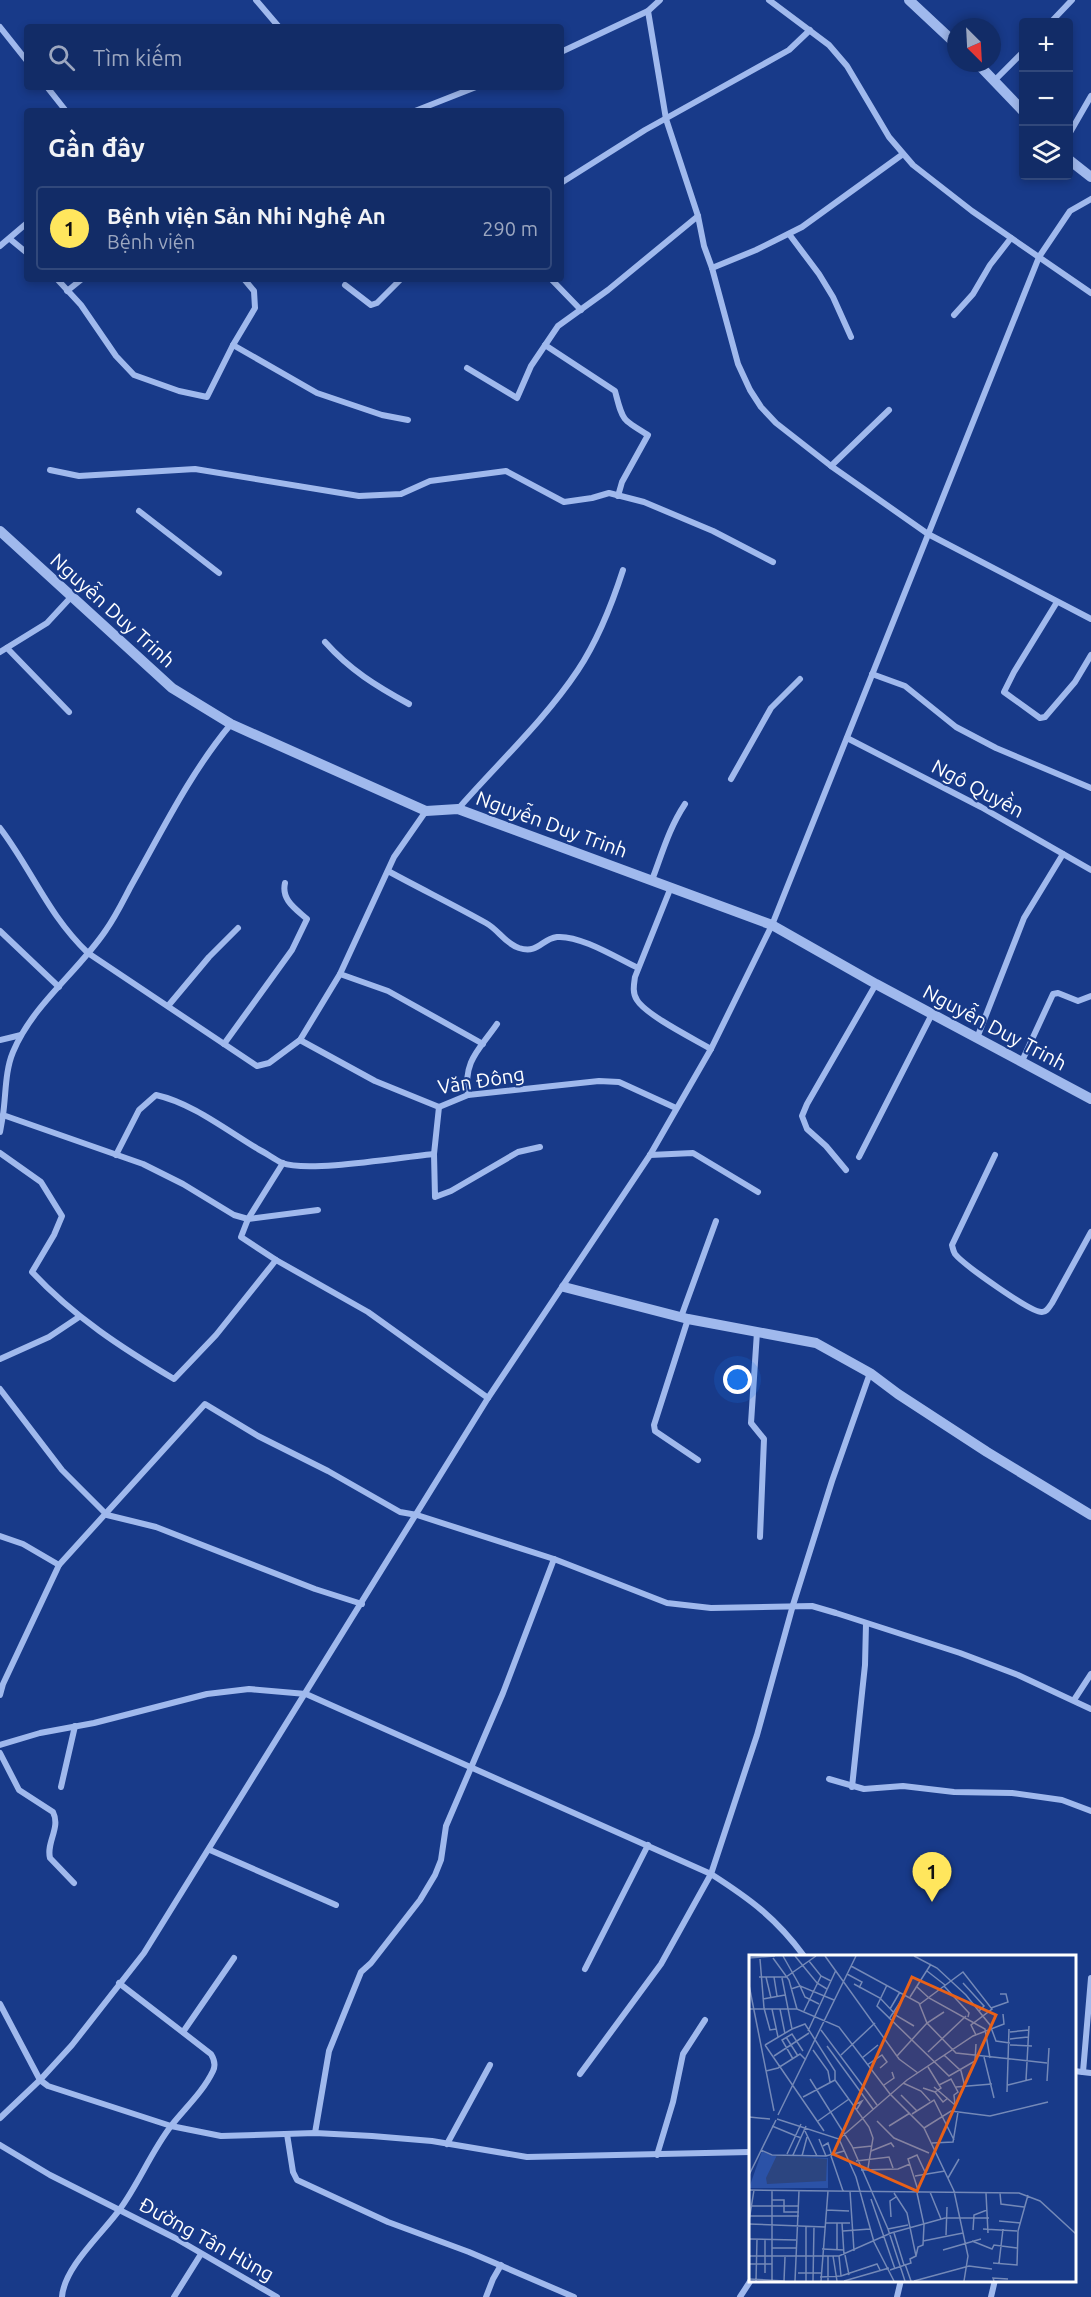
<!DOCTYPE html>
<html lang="vi">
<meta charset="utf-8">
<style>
:root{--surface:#122c67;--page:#1f3870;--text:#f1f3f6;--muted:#9ca7c0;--line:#31487b;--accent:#ffe65d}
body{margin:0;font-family:Ubuntu,sans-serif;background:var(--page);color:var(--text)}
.controls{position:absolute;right:18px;top:18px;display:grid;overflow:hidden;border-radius:6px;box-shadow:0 3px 9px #0003}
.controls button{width:54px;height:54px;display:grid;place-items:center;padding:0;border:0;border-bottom:2px solid var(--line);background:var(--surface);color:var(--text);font:30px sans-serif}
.compass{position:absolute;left:947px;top:18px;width:54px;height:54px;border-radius:50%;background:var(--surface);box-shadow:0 3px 9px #0003;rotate:156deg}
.you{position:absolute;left:738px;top:1380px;width:21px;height:21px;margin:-15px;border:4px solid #fff;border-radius:50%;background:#1a73e8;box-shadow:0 0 0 9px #1a73e833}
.badge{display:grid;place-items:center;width:39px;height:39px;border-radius:50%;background:var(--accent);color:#111;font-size:20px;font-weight:700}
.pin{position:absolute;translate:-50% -50px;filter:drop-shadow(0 2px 3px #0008)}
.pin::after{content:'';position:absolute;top:32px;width:21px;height:18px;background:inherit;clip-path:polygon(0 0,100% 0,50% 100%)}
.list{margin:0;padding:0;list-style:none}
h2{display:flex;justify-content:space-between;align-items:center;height:78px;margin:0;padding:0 24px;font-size:26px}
h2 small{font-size:20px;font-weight:400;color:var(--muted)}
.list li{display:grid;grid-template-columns:39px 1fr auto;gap:18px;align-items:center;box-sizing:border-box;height:84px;margin:0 12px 12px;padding:0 12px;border:2px solid var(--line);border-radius:6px}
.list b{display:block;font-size:22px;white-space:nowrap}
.list p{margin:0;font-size:20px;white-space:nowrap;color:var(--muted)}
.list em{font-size:20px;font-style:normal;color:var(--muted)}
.icon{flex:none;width:33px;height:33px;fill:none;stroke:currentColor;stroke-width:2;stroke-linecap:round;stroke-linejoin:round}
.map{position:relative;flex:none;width:1091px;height:2297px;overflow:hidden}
.search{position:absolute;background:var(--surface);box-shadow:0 3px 9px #0003;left:24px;top:24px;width:540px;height:66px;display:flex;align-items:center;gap:15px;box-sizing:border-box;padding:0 21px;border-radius:6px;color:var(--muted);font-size:22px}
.panel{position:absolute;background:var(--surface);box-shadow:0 3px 9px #0003;left:24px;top:108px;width:540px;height:174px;border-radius:6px}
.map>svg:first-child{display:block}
</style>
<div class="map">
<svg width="1091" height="2297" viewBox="0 0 1091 2297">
<rect width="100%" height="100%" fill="#183a89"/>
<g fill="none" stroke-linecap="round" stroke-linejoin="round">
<g stroke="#a0b9ed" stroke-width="6">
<polyline points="256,0 279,27"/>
<polyline points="769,0 829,45 847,66 889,137 913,165 972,211 1091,293"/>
<polyline points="648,11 666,119 698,216 704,246 712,268 738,364 750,390 761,407 776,423 831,466 928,534 1091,619"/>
<polyline points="1051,22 1072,0"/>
<polyline points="0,27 27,61"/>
<polyline points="561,52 648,11 660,0"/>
<polyline points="995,80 1024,51"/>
<polyline points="47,87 66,111"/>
<polyline points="415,111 476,87"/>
<polyline points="1068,136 1091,96"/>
<polyline points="561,183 645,130 789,50 810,30"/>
<polyline points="789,234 819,274 833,297 851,337"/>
<polyline points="10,239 27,253"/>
<polyline points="0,246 27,223"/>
<polyline points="712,268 756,250 802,227 903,154"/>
<polyline points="57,279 81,305 116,356 134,375 179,391 207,397 233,345 255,308 254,291 244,279"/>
<polyline points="551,279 581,310"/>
<polyline points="345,285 371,305 377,303 401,279"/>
<polyline points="67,291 82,279"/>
<polyline points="954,315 973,294 990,265 1011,238"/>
<polyline points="233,345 317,393 382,415 408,420"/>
<path d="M545,345L615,391C623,421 621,419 648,435L622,482L618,496"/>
<polyline points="467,368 517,398 531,366 558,326 608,290 698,216"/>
<polyline points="831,466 889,410"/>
<polyline points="50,470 79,476 195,469 359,496 401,494 430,481 506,471 564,502 592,498 609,493 644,502 713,531 773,562"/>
<polyline points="139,511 219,573"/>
<polyline points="1057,602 1014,672 1004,692 1040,718 1045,717 1075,682 1091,655"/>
<path d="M325,642C350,670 376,686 409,704"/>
<polyline points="7,648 69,712"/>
<polyline points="0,652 47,623 72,596"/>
<polyline points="872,674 905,686 956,727 996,748 1091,788"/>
<path d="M231,724C190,773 162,831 131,886C123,901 116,916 106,930C78,972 33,1004 13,1052C5,1071 6,1094 3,1115L143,1164L183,1184L234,1215L248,1219L318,1210"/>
<polyline points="847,738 981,807 1091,870"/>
<polyline points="731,779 771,708 800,679"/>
<path d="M458,809C498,763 544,721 578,670C598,640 612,604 623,570"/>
<path d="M0,828C32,870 48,915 88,953L257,1066L269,1063L300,1040L340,974L394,857L426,811"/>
<path d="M388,871C421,889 454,905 486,923C499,930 504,943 519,948C539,954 541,939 557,937C580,935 617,958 638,968"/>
<path d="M652,880C662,854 669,828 685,804"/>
<path d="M671,887L635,977C634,984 632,993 637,1000C646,1015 694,1039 711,1049"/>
<polyline points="0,931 59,987"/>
<polyline points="340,974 388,991 483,1044"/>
<polyline points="168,1006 209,957 238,928"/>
<polyline points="977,1038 1024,918 1063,854"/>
<polyline points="0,1040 21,1035"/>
<polyline points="300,1040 375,1081 439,1107 468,1095 599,1081 619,1082 676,1108"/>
<path d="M224,1044L292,950L307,919C296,909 281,900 285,883"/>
<polyline points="1022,1061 1053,994 1058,993 1078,1001 1091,996"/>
<path d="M468,1095C463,1061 479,1050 497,1024"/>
<polyline points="439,1107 434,1154 435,1197 451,1191 518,1152 540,1147"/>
<polyline points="0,1132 3,1115"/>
<path d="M0,1153L41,1182L62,1216L54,1235L32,1272C74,1317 122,1348 174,1379L216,1335L276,1260"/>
<path d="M116,1155L139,1110L156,1095C192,1103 226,1130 258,1149C266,1153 274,1159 282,1163C308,1173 402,1157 434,1154"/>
<polyline points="650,1155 693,1153 758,1192"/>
<path d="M995,1155L952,1245C953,1249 953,1250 955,1254C963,1264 1031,1313 1042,1312C1047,1312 1049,1307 1052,1303L1091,1232"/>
<polyline points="859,1157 932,1014"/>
<polyline points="283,1163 248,1219 241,1237 276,1260 368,1312 488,1398"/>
<polyline points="846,1170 826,1146 807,1129 802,1116 807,1104 876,984"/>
<polyline points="681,1317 716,1221"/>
<polyline points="688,1319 654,1425 655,1431 698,1460"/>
<polyline points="757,1332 751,1423 764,1439 760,1537"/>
<polyline points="0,1359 49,1337 79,1317"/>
<polyline points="0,1389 62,1470 107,1515 156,1527 315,1589 362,1604"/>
<polyline points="0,1536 23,1544 59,1565"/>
<polyline points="0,1695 3,1684 59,1565 205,1404 258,1436 328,1471 400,1512 417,1515 554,1559 667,1603 711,1608 812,1606 836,1613 960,1653 1018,1675 1091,1709"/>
<polyline points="1074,1700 1091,1674"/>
<path d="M0,1745L40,1733L94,1723L207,1694L249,1689L306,1694L711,1874C750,1899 776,1918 804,1956"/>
<path d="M0,1753L19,1790L53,1812C61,1828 46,1842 50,1858L74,1883"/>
<polyline points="829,1779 864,1789 903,1786 954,1792 1012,1793 1062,1800 1091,1811"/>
<polyline points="61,1787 75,1726"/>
<polyline points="852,1787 865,1665 866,1624"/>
<polyline points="210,1850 336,1905"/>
<polyline points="585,1969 648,1845"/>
<polyline points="0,2004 40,2080 48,2086 171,2126 221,2136 315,2133 372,2136 432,2141 527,2157 750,2152"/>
<polyline points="183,2032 234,1958"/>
<polyline points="1074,2071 1091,2073"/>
<polyline points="1083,2072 1091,1978"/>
<polyline points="580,2074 661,1964 711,1874 757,1735 793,1605 832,1481 870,1373"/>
<polyline points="0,2118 40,2080 72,2045 144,1953 488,1398 650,1155 711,1049 772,925 1039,257 1070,211 1091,199"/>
<polyline points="315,2133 329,2051 361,1972 371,1963 420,1900 435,1875 441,1860 446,1826 503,1693 554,1559"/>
<polyline points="287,2134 293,2172 297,2180 388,2222 469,2252 574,2297"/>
<polyline points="447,2144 490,2065"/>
<polyline points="0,2145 50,2175 175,2238 277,2297"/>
<polyline points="657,2155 673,2102 683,2054 705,2020"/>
<path d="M62,2297C64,2267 103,2233 120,2209C139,2183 151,2152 171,2126C185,2108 203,2092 213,2071C216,2065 214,2059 211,2054L119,1983"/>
<polyline points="174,2297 201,2254"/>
<polyline points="486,2297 493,2279 501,2265"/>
<polyline points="740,2297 751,2280"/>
<polyline points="897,2297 901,2280"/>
<polyline points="991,2297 995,2280"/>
</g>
<g stroke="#a0b9ed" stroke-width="10">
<polyline points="909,0 956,44"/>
<polyline points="977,63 1024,112"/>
<polyline points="1068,159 1091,177"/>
<polyline points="0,531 172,688 231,724 426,811 458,809 772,925 876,984 1091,1099"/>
<polyline points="564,1287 688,1319 816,1343 870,1373 898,1394 987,1452 1091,1515"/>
</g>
</g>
<g text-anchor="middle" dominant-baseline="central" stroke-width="4.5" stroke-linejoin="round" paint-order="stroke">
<g font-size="20" fill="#fff" stroke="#183a89">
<text transform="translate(113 610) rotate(42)">Nguyễn Duy Trinh</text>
<text transform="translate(978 788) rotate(28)">Ngô Quyền</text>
<text transform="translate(552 824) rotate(20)">Nguyễn Duy Trinh</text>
<text transform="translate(995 1027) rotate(28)">Nguyễn Duy Trinh</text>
<text transform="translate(481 1080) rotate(-9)">Văn Đông</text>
<text transform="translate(207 2239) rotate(29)">Đường Tân Hùng</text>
</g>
</g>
<g transform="translate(749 1955)">
<rect width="327" height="327" fill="#183a89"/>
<path d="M13,196L23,201L79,203V233H0Z" fill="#2b52a7"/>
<path d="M28,200L78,204L77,226L18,229L17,223Z" fill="#2c4580"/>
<path fill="none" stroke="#7489b8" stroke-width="1.5" d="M34,1L51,31L85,45M46,1L68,28L78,34M76,1L150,104L169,118M165,1L188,13L217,40L241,70L247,86L261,88M0,3L26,1M24,3L40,25L48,54M11,4L15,53L21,75L27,74M60,6L72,21L82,26M102,11L170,48L178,68L207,98L298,108M178,16L196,30M98,19L113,27L110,33M10,22H37L67,1M17,22L22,43M25,22L28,41M214,28L235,51L230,56M105,29L131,43L148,61L165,71M0,30L25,156M138,30L128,51L200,121L226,106L227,89M167,31L180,43L236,74L241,103M195,31L220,58L219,62M42,34L51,31L56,42L70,49M161,42L182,9M14,44L36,40M171,49L214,17L243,54L222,70L227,80M242,53L259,47L257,39H251M0,54H48L90,72L141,139L175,173L205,236L219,301L215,326M23,54L29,82M31,54L36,79M141,54L151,37M55,56L72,21M140,64L156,40M43,74L56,69L86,116V125L120,172L124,183L119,213M72,75L128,150M59,76L87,15M261,77L280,75M37,82L49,101M261,84L279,82M16,90L75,176M16,90L43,74L33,23M261,90L283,91M78,91L124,154M64,95L79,116L81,127M179,97L217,61M92,100L126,68M195,100L212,116L216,132M25,101L60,78M148,101L178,68L195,57M235,102L245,143M113,103L129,90M44,104L33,85L43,79L54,96M118,110L133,100L138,107L131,113M179,112L192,133L186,137M17,116L29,113L51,99L57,105M61,124L103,191L139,274L156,326M277,125L280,71M298,126L300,93M154,128L172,136L181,146M135,130L145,123L143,117M190,130L202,124L209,137L205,140L206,150M259,130L283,124M185,132L206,150M207,132L243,129M174,133L186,137L194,147L199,143M258,137L260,74M152,140L168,156M54,142L86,125M105,150L113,146L108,154M163,159L185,145L205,185M29,160L107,1M0,162L21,164M28,164L90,184L107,222L125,287L145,326M69,166L100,144M128,166L145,183L180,198M23,171L52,183M140,171L161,158M175,173L202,156L241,161L299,147M56,176L68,201M70,184L77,201M90,184L158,125L224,81L255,69L254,59M183,188L204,187L209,157M74,191L79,188L83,201M104,193L123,191M12,195L23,200L77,201L95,196M122,196L142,188L145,192M38,199L52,169M44,200L57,171M53,201L58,182M82,201L94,236M107,206L140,202L144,213M112,215L149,214L161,209M0,220L27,165M166,221L196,216M199,223L210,204M0,235L270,238L291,246L327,279M101,236L105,296M181,237L192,264M170,238L159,204L168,200L176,217M237,238L239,278M251,238L252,249L275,252M122,244L146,314M23,245H35V257H50M2,251H50M77,255L100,256M0,261H50M142,262L141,246L147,242M0,266L5,235M250,266L271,268M76,268H101M88,268V295M93,268L95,300M0,269L76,272M139,274L159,270M234,274L268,276M224,275L225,260L238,255M94,276L121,274M145,278L155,310M197,280L198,252M0,284L47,285M174,286L214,278M223,286L243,294L245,290L268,293M23,293H47M73,294L95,295M194,295L232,284M96,300L100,320M0,301H90L142,278L196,263H240M84,301L88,326M90,301L92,321M167,301L169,292L174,290L175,270L168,238M244,308L268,310L269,276L279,240M250,308L254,274M0,309H23M156,309L162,326M141,315L162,308L161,304L167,301L158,258L145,238M16,318V285M49,318H72M71,322L92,321L128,309L131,315M0,324L36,326M7,326L8,284M23,326V235M35,326L36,302M46,326L50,236M57,326V271M64,326L65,271M72,326L79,236M79,326V301M95,326L140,313M165,326L220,311L243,314M245,326L244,323L259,324"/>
<path fill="#e96118" fill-opacity="0.15" stroke="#e96118" stroke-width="3" d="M163,22L247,60L168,236L84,199Z"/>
<rect width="327" height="327" fill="none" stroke="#fff" stroke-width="3"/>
</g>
</svg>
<div class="controls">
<button>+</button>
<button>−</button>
<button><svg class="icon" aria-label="layers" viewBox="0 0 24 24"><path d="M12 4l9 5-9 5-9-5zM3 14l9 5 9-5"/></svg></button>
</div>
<svg class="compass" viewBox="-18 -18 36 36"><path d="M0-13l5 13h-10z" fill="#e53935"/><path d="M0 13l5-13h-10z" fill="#9ca7c0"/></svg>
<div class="you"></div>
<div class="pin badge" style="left:932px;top:1902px">1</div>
<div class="search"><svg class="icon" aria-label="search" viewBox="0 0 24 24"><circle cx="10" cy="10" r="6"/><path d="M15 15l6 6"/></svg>Tìm kiếm</div>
<section class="panel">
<h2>Gần đây<small></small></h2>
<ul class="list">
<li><span class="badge">1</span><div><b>Bệnh viện Sản Nhi Nghệ An</b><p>Bệnh viện</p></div><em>290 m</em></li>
</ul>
</section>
</div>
